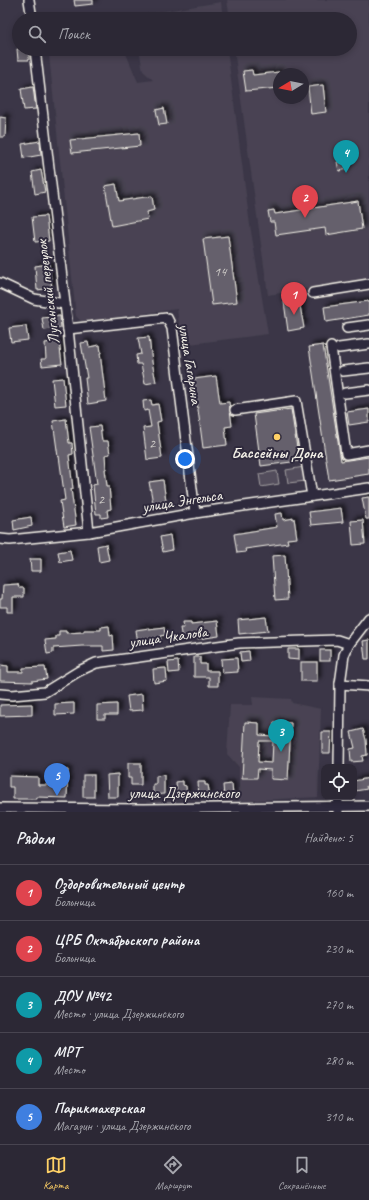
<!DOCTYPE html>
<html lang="ru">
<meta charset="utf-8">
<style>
:root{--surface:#2c2835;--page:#383441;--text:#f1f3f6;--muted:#a6a6ad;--line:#484450;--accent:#ffd166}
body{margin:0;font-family:Caveat,sans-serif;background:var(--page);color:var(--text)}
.controls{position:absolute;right:12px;bottom:12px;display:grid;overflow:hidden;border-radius:8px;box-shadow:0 2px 6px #0003}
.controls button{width:36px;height:36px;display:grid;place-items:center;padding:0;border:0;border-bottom:1px solid var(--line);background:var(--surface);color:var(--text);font:20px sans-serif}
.compass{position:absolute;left:273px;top:68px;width:36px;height:36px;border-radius:50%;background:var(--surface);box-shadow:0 2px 6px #0003;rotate:260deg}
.you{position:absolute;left:185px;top:459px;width:14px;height:14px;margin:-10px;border:3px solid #fff;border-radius:50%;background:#1a73e8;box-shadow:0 0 0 6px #1a73e833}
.badge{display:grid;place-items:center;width:26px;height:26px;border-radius:50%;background:var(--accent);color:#fff;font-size:13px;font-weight:700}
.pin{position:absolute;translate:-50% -33px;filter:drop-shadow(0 1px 2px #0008)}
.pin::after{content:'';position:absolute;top:21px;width:14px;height:12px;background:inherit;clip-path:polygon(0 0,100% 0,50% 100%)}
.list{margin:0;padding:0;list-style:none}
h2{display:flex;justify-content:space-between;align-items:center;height:52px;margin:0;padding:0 16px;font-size:17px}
h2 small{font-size:13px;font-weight:400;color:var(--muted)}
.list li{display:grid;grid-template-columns:26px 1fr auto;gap:12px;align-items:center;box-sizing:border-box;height:56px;padding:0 16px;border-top:1px solid var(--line)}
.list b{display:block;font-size:15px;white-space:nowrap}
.list p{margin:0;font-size:13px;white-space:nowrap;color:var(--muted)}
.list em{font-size:13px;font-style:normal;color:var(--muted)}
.icon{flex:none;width:22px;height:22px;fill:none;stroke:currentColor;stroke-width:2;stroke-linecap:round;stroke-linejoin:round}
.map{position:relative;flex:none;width:369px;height:812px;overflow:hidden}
.search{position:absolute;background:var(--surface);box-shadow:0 2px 6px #0003;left:12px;right:12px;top:12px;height:44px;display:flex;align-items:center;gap:10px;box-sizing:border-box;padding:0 14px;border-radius:22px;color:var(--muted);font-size:15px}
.sheet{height:332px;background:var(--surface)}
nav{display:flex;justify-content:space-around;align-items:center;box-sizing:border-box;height:56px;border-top:1px solid var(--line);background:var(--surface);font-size:11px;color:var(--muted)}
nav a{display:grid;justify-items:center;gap:2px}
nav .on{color:var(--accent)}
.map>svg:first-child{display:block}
</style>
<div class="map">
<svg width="369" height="812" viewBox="0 0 369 812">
<defs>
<filter id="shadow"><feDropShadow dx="3.5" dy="-3.5" stdDeviation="2" flood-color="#0009"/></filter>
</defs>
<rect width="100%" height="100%" fill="#3b3647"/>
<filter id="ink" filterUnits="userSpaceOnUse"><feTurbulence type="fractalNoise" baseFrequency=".025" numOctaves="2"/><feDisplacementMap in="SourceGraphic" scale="8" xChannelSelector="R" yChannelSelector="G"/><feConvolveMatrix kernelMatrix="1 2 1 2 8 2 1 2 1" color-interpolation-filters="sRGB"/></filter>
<g filter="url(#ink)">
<g fill="#484352" fill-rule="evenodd">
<path d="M227,0H369V279L268,295L234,49H350V19H230ZM279,74H303V98H279Z"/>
<polygon points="221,2 223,19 135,19 135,16"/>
<polygon points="108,49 124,49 138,82 153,80 143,71 139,49 227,49 250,225 268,334 182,345 177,309 82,322 76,316 49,55"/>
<polygon points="252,697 291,699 292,703 321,709 318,797 239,801 239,767 227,754 230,705 253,705"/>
</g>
<g fill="#534e5c" stroke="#a4a0a2">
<polygon points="304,467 306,481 288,483 286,470"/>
<polygon points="277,471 279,484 261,487 259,474"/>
</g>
<g fill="#65616c" stroke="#f4f1e8" fill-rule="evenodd" filter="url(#shadow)">
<polygon points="74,0 93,0 93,4 75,6"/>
<polygon points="17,49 29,49 29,60 18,60"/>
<polygon points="252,70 253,75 279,72 279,80 277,80 278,88 246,91 243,71"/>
<polygon points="323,85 326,112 311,114 308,87"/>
<polygon points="33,87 36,109 24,110 21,89"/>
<polygon points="164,108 167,124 159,125 156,110"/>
<polygon points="0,117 6,118 5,137 0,137"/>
<polygon points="139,133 140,146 72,153 70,140"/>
<polygon points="40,141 41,155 24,158 22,144"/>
<polygon points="347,160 348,169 339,171 337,162"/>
<polygon points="41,170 45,192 35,194 32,172"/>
<polygon points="116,184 119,201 152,196 154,210 147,212 148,219 112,226 105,186"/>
<polygon points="358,201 362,229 326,235 325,228 276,235 274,222 270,222 268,211 274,210 275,214"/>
<polygon points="46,216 49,241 35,242 32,217"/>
<polygon points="228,236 237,302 212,305 203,239"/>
<polygon points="49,264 52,288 37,290 35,266"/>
<polygon points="299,300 304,328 288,331 284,302"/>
<polygon points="369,301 369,315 326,322 324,307"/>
<polygon points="60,316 61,328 44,330 42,318"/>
<polygon points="26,326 28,340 11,342 9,328"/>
<polygon points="149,337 152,362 156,382 145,384 141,364 137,364 136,355 141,354 138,338"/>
<polygon points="59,341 62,364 42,366 41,359 46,359 45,343"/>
<polygon points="88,342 89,347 100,345 101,353 100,353 106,401 88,404 85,378 87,378 81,343"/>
<polygon points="323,345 341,461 369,457 369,474 329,480 309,347"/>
<polygon points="216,376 220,403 229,402 232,426 225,427 227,445 203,448 194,379"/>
<polygon points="63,378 66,405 55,406 52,379"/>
<polygon points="151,400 152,405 158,404 161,421 157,422 162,458 147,460 143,428 151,427 148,410 144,411 143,401"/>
<polygon points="291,409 299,461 261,466 254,414"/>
<polygon points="369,409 369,422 349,425 347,412"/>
<polygon points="66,419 69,443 72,443 73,454 69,455 73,489 71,489 76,525 64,527 60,501 65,500 59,456 58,457 53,421"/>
<polygon points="100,426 102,441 108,441 110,454 105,455 106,469 105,469 107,486 109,486 111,509 107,510 108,517 101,518 101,514 96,514 93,485 97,484 89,427"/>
<polygon points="163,480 166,501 153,503 149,482"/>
<polygon points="369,497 369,519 366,519 362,498"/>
<polygon points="341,508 343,522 311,525 309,512"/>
<polygon points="282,513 283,520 294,518 297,538 287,539 288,543 245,549 246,552 237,553 234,534 277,527 275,514"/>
<polygon points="31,517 32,526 14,530 13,520"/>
<polygon points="363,520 365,544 353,545 351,521"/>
<polygon points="170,535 172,550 163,552 160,537"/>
<polygon points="106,544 109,560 99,562 97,546"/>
<polygon points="70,550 72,560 60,562 58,552"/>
<polygon points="285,555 288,599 275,600 272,556"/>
<polygon points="30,559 41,559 41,571 31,571"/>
<polygon points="18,584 19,588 24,588 24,597 13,597 13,612 7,612 7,607 0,607 0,599 2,599 3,585"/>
<polygon points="266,617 268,631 239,634 238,620"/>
<polygon points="217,621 219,636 198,639 198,637 182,639 180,628 184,628 183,622 191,622 191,624"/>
<polygon points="109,626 110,636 113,635 114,650 103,651 103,646 82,646 53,648 53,653 47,654 45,640 56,639 56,636 59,636 59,631 66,631 66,633 84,632 84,630 101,630 101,627"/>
<polygon points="164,627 165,635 160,636 161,640 150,641 151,643 138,645 136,630 149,628 149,629"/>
<polygon points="369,640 369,659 365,659 363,641"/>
<polygon points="288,649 299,649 299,660 288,659"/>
<rect x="320" y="650" width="10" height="11"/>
<polygon points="249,651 250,661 241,662 240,652"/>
<polygon points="194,657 200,657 200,664 206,664 206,671 218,671 218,686 209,686 209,677 194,677"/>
<polygon points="237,658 238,672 222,673 221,659"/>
<polygon points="178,661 179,672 169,673 168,662"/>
<rect x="301" y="662" width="16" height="19"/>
<polygon points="0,665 8,666 8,672 23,672 23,668 45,667 47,679 32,681 32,682 0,681"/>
<polygon points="166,668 167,681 154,683 153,669"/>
<polygon points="142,694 143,710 129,711 127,696"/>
<polygon points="74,703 74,714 55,715 55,704"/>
<polygon points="32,704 32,715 0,716 0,705"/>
<polygon points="117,704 117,715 105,715 105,719 97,719 97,705"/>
<path d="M245,722L259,723V735L273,736L274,722L291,723L288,780L271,779V770L258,769L257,778H242ZM259,741H273L272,763L258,762Z"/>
<polygon points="363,729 366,740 367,755 362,756 363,761 351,762 350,749 355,748 351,732"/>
<polygon points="322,732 331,732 330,753 322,753"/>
<polygon points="128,763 141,763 141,785 131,785 131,778 128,778"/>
<polygon points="56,770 68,770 67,798 37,797 37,799 13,799 13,787 9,787 9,776 38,777 38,785 56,785"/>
<polygon points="118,774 118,797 108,797 107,775"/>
<rect x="83" y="775" width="11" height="22"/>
<polygon points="164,775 164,794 153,795 153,784 156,784 156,776"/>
<polygon points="369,778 369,786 366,786 367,789 355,791 354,781"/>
<polygon points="183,781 183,785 186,786 187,796 177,797 176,782"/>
<polygon points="198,782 205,782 205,785 208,785 210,796 199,797"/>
<polygon points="232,784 233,796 224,797 223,785"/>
</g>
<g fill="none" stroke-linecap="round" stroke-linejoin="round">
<g stroke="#f4f1e8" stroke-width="12">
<g id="minor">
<polyline points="29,0 32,19"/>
<polyline points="35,49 68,329 89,532"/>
<polyline points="0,283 34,299 65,304"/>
<polyline points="313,293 369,284"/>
<polyline points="347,328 369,325"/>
<polyline points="68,329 167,318 172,328 195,513"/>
<polyline points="331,347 346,454 369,450"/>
<polyline points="339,348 369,344"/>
<polyline points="343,371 369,368"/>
<polyline points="345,393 369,390"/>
<polyline points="235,410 296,401 312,496"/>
<polyline points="0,539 10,540 89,532 195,513 369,488"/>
<polyline points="340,684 369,686"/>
<polyline points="0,694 12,695 45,692 79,671 96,663 239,643 337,640 349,644"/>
<polyline points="339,767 340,684 344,655 349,644 369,618"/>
<polyline points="0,808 144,809 369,806"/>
<polyline points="338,812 338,797"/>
</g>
</g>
<use href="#minor" stroke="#2f2a3d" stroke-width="9"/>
</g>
</g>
<circle fill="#ffd166" stroke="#2f2a3d" stroke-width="1.5" cx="277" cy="437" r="4"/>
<g text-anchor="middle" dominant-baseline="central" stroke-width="4" stroke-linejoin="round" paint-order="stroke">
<g font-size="14" fill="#d0cdc9">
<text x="220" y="271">14</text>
<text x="152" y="443">2</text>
<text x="101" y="499">2</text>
</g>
<g font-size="16" fill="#f4f1e8" stroke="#2f2a3d">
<text transform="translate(48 292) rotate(-97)">Луганский переулок</text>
<text transform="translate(190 364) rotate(81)">улица Гагарина</text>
<text transform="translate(182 501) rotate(-9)">улица Энгельса</text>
<text transform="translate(168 637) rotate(-8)">улица Чкалова</text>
<text x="184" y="793">улица Дзержинского</text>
</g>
<g font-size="16" font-weight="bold" fill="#f4f1e8" stroke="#2f2a3d">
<text x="277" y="453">Бассейны Дона</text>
</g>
</g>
</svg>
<div class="controls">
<button><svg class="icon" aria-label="locate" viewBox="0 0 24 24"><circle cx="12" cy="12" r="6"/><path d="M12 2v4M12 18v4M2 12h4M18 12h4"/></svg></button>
</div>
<svg class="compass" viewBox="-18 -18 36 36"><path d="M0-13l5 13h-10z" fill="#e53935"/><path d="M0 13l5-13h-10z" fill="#a6a6ad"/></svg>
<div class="you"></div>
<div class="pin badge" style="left:294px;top:315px;background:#e0444e">1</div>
<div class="pin badge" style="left:305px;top:218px;background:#e0444e">2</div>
<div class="pin badge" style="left:281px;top:752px;background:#0f9aa8">3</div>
<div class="pin badge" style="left:346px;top:173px;background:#0f9aa8">4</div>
<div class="pin badge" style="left:57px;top:796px;background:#3f7fe0">5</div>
<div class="search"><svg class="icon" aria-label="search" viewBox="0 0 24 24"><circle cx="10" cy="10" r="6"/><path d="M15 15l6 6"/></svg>Поиск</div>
</div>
<section class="sheet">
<h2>Рядом<small>Найдено: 5</small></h2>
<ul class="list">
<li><span class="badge" style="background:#e0444e">1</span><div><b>Оздоровительный центр</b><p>Больница</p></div><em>160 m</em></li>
<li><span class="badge" style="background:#e0444e">2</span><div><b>ЦРБ Октябрьского района</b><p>Больница</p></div><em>230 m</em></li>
<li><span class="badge" style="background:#0f9aa8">3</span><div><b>ДОУ №42</b><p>Место · улица Дзержинского</p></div><em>270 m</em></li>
<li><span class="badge" style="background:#0f9aa8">4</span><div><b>МРТ</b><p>Место</p></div><em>280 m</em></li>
<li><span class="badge" style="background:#3f7fe0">5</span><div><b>Парикмахерская</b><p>Магазин · улица Дзержинского</p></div><em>310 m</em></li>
</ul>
</section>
<nav>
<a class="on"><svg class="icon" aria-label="map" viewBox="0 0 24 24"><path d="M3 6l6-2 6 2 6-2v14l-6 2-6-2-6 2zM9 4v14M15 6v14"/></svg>Карта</a>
<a><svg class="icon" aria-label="directions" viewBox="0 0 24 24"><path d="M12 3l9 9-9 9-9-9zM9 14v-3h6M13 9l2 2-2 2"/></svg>Маршрут</a>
<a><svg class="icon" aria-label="saved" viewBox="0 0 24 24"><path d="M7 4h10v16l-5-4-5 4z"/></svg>Сохранённые</a>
</nav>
